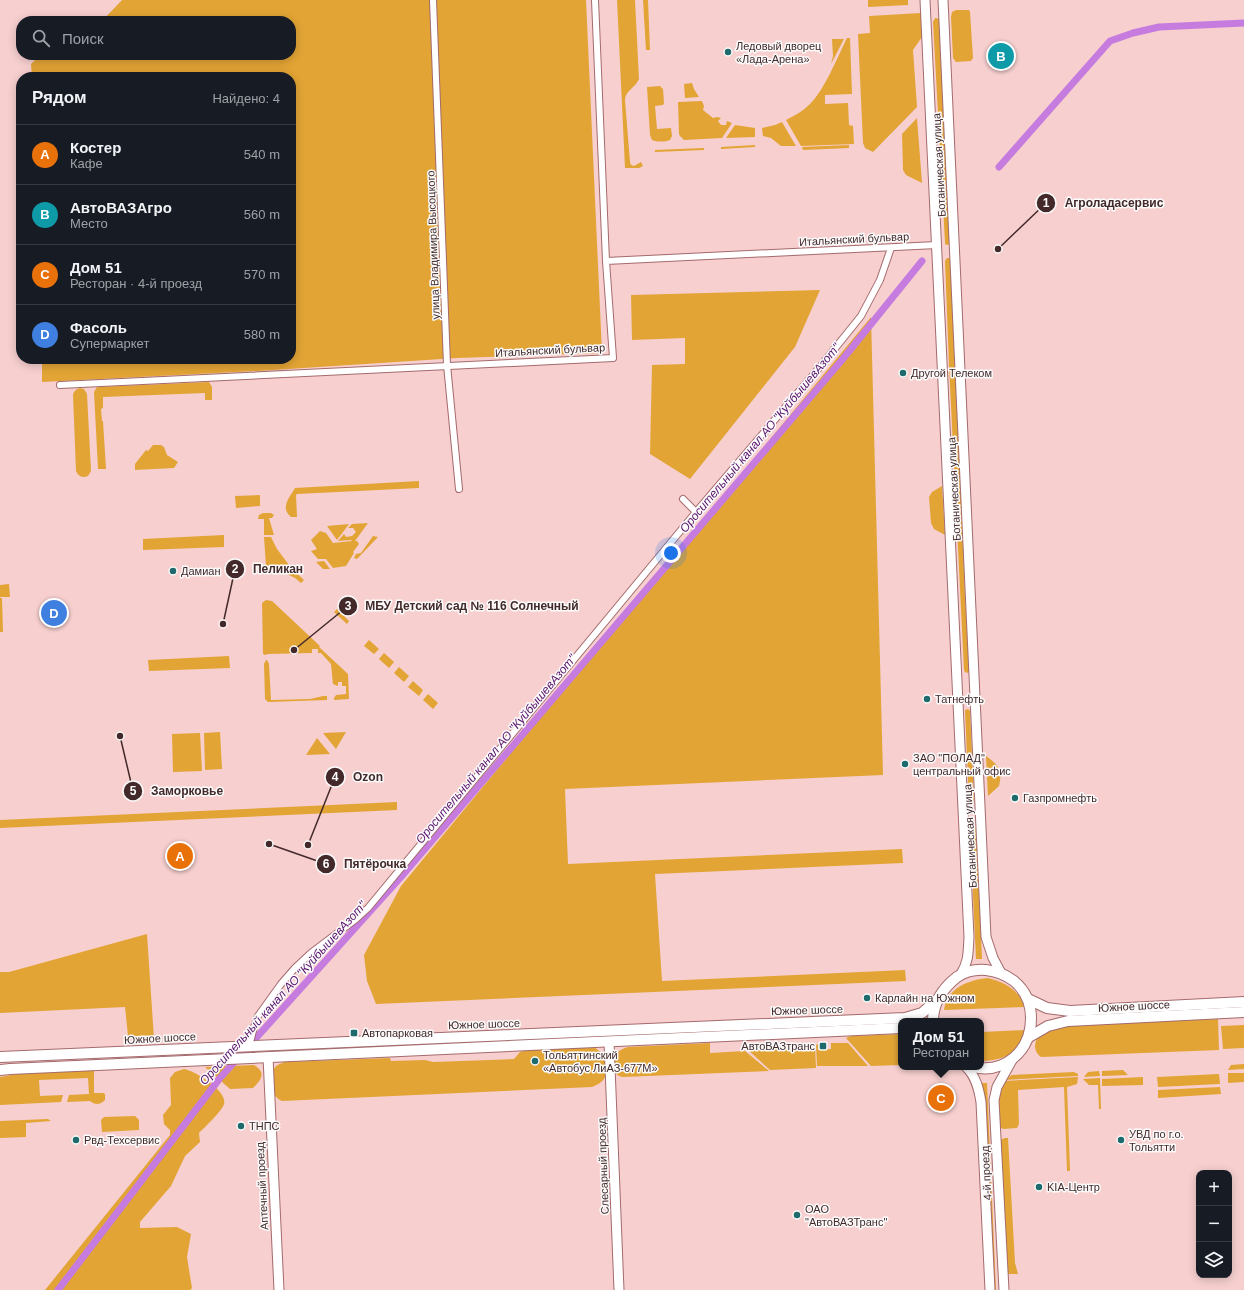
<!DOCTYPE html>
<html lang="ru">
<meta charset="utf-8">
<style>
:root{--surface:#171b24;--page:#242831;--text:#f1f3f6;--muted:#9ea1a6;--line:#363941;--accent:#d93025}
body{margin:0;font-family:Helvetica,sans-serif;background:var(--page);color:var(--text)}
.controls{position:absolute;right:12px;bottom:12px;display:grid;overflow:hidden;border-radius:8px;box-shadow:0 2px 10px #0003}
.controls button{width:36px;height:36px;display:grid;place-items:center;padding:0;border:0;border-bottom:1px solid var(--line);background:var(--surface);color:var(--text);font:20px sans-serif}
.you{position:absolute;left:671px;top:553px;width:14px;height:14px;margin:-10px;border:3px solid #fff;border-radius:50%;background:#1a73e8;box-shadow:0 0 0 6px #1a73e833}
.badge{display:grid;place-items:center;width:26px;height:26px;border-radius:50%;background:var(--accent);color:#fff;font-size:13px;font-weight:700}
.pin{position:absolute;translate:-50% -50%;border:2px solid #fff;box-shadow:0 1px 4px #0006}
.popup{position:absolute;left:898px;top:1018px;width:86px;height:52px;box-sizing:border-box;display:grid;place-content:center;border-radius:8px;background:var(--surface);filter:drop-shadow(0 1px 3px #0005);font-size:13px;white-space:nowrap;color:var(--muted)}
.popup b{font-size:15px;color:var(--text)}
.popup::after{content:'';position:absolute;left:50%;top:100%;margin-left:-8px;border:8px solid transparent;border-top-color:var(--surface)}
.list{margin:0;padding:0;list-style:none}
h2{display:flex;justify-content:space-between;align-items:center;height:52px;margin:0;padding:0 16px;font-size:17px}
h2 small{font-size:13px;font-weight:400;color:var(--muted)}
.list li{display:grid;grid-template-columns:26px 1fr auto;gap:12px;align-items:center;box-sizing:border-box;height:60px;padding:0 16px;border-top:1px solid var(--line)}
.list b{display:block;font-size:15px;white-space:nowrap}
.list p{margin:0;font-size:13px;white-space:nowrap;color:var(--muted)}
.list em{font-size:13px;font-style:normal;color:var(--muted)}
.icon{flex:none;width:22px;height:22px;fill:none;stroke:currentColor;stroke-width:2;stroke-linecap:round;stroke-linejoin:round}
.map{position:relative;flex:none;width:1244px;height:1290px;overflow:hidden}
.search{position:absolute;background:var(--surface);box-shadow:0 2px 10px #0003;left:16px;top:16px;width:280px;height:44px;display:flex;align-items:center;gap:10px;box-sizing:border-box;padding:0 14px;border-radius:16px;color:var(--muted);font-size:15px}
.panel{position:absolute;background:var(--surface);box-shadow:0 2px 10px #0003;left:16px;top:72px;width:280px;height:292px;border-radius:16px}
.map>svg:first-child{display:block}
</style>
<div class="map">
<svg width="1244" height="1290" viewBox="0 0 1244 1290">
<rect width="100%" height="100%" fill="#f7cfcf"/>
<g fill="#e2a435">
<polygon points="122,0 586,0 602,353 457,358 258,371 42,382 42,359 291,359 291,77 32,77 31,64 40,55 291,55 291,21 102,21"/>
<path d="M617,0H635L639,79C636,87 625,91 625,100L630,162L631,165L634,166L641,162L643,166L639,168H625Z"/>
<polygon points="643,0 648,0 650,50 646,50"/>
<polygon points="868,0 908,0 908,5 868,7"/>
<polygon points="956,10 969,10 970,12 973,58 971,61 956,62 953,58 951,17 952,12"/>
<polygon points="921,13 922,37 913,50 917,107 873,152 865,148 863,143 858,34 870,33 869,16"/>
<polygon points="935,18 940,19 950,244 947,245 945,244 945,242 933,22"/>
<path d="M847,38H850L852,94L825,95V104L848,103L849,125L853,126L854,144L801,146L786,120C794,116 803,111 810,104C825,89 837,58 847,38Z"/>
<polygon points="832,39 844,39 831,64 833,56"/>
<polygon points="692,83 694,89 699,97 685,98 684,84"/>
<path d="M660,86L663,89L664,103L663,105L655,106L657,129L671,128L672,136L670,140C665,142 657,142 652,140L650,135L647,87Z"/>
<polygon points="702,101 704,106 703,110 713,118 717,117 721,118 718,121 721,125 726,125 727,121 732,123 722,138 684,140 680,136 679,134 678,102"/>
<polygon points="917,118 922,183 906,175 903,170 902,134"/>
<polygon points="782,122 796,146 781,146 771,138 763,136 762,128 775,125"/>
<polygon points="735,125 755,128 755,137 726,138"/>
<polygon points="755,145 755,147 721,149 721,147"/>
<polygon points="849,145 849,148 803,150 802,147"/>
<polygon points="704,148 704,150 655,152 655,150"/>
<polygon points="947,258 951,258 965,597 970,671 968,673 965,672 964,670 949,365 945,261"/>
<polygon points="820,290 795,347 690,479 650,454 652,365 685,364 685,338 632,340 631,295"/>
<polygon points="871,317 883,775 565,789 568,864 902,849 903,863 655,874 662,981 905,970 906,981 376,1004 367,981 364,955 401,886"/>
<polygon points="209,382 212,387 212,400 205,400 205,393 103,397 103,408 101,409 102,421 103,421 106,469 98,469 94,392 97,387"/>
<path d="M80,388L84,389L87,394L91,471L88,476C82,478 79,477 76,471L73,395C74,391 76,389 80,388Z"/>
<polygon points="153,445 161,445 164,447 167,455 178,462 174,468 135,470 135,464 146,450 148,451"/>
<path d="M419,481V488L297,494L296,495L297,517H291C280,508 289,498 295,488Z"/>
<polygon points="942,486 945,535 934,529 931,523 929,497 932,492"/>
<polygon points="260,495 260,506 236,508 235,496"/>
<polygon points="263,513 271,513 274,515 272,518 269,518 274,535 264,535 264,519 258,519 259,515"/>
<polygon points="368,523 355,541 357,541 359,544 353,552 354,553 346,566 333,568 326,559 318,559 311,551 317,549 311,540 320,531 326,533 333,543 352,541 351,540 338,541 344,534 346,537 352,536 356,532 353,528 348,528 352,524"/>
<polygon points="349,524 337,540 327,526"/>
<polygon points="224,535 224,547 143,550 143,539"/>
<polygon points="373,536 378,537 357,559 354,558 356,554 361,553"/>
<polygon points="264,537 271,537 277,549 289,565 266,566"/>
<polygon points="324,561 330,569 323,569 316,562"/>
<polygon points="292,569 304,580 301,583 295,578 287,574"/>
<polygon points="9,584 10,597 0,597 0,585"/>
<polygon points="0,598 2,598 3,632 0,632"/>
<polygon points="266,600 272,601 320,646 319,647 348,674 349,699 334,700 334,698 336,695 346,694 346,686 342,686 342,682 338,682 338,686 333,684 331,664 321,653 318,653 318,649 312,649 312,653 268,654 265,655 263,654 262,603"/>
<polygon points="337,609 349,621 347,624 334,612"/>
<polygon points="369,640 379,649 374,654 364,646"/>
<polygon points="384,653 394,662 389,668 379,659"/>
<polygon points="229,656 230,668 149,671 148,660"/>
<polygon points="266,660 267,660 269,664 271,700 310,699 323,696 327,696 327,700 268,702 265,699 264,664"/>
<polygon points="399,667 409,676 404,682 394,673"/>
<polygon points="413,681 423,690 419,696 408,687"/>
<polygon points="428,694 438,703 433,709 423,700"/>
<polygon points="968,709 970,711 974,801 974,803 971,804 969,801 965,711 965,710"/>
<polygon points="220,732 222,769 205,770 204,733"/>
<polygon points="346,732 336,749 323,733"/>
<polygon points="200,733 202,771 173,772 172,734"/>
<polygon points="317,738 330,754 306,755"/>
<path d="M986,756C998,765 1003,770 999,786L988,796Z"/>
<polygon points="397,802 397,810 0,828 0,820"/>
<polygon points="974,826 976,829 982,959 976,959 970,829 971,827"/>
<polygon points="147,934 154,1039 134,1040 128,1036 125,1007 0,1013 0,972 9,972"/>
<path d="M988,978C1004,982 1020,990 1024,1007L944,1010C947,988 968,980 988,978Z"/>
<path d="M1218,1019L1219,1050L1041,1057C1033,1052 1033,1041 1041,1034C1045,1030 1054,1028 1060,1026Z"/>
<polygon points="1244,1025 1244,1048 1223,1049 1221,1026"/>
<path d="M1025,1030C1020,1053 1004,1061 981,1061V1032Z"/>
<polygon points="901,1034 901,1065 871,1066 846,1038 851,1036"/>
<path d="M710,1043V1053L745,1051L769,1071L623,1077C612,1077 610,1060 617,1053C620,1050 624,1048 628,1047Z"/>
<polygon points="831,1043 848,1043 868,1066 817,1066 816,1045 818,1044 818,1050 831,1049"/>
<polygon points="815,1045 816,1068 770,1070 748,1050 756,1047"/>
<path d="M594,1047C602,1052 605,1058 606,1068C606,1071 606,1075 605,1077C603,1082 597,1085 592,1087L282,1101C271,1097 269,1079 274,1069C276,1065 280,1064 284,1062L390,1058L391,1061L425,1060L433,1062L514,1059L520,1052L527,1050Z"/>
<polygon points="1244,1064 1244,1069 1228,1070 1231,1065"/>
<path d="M254,1065C267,1073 261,1080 253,1088L230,1089L205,1067Z"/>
<path d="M184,1069C195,1071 228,1091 224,1104C222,1111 205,1127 199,1133L200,1142L185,1156L171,1186L140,1222V1228L177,1227L191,1234L187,1257L192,1288L190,1290H45L170,1135V1130L164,1124L163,1115L171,1105L170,1078L175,1072Z"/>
<path d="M94,1070V1093H103L105,1094V1100C100,1105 95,1105 90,1101L67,1102L69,1095L89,1094L88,1078L39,1080L40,1096L63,1095L61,1102L0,1105V1077L17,1074Z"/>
<polygon points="1123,1070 1128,1075 1102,1076 1102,1071"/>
<polygon points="1099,1071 1100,1076 1084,1077 1088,1072"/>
<polygon points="1074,1072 1078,1074 1078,1076 1004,1080 1012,1075"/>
<polygon points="1228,1073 1244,1073 1244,1082 1228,1083"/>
<polygon points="1219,1074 1220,1084 1158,1087 1157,1077"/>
<polygon points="1078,1077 1077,1084 1067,1087 1070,1171 1067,1171 1064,1087 1018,1090 1019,1124 1017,1128 1003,1129 998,1126 996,1100 1003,1081"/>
<polygon points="1143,1077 1143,1085 1102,1086 1102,1079"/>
<polygon points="1100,1078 1101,1109 1099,1109 1098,1085 1089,1085 1083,1079"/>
<polygon points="982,1083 987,1083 996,1290 991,1290"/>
<polygon points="1220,1087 1221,1094 1158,1098 1158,1090"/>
<polygon points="135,1116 139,1120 139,1130 102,1132 101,1120 104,1117"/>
<polygon points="48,1119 51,1121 26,1123 26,1137 0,1138 0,1121"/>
<polygon points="1005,1138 1008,1138 1015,1263 1018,1274 1006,1274 1000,1140"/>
</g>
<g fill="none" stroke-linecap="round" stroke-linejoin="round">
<g stroke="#c57cde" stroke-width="7">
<polyline points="999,167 1110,41 1133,33 1159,27 1244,23"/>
<polyline points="58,1290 220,1078 401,877 842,360 922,261"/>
</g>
<g stroke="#a56a6c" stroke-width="8">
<g id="street">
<polyline points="433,0 447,365 459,489"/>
<polyline points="595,0 606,261"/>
<polyline points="60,385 613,358 606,261 937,245"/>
<polyline points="683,499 696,512"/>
<polyline points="249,1046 254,1027 258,1016 281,984 295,968 311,953 356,919 368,908 696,512 824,362 861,316 880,280 891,248"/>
</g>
</g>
<g stroke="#a56a6c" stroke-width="11">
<g id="secondary">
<path d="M925,0L969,937C968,952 969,961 961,974"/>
<polyline points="943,0 986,937 993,958 1001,973"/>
<polyline points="609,1042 619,1290"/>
<polyline points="268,1057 279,1290"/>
<path d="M966,1067C976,1076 979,1090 981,1102L990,1290"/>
<polyline points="1004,1290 994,1100 997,1087 1012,1060"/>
</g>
</g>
<g stroke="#a56a6c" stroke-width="12">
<g id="primary">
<polyline points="1028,999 1047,1008 1070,1011 1244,1002"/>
<path d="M933,1021C933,1003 943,988 957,977C966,971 975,969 986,970C996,971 1006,975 1014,981C1026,991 1031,1003 1031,1018C1031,1051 1005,1074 973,1067"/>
<polyline points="1029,1037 1048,1026 1068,1021 1244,1012"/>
<polyline points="0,1057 905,1018 922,1013 938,999"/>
<polyline points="0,1070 10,1069 901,1028"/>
</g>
</g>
<use href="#street" stroke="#fff" stroke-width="6"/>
<use href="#secondary" stroke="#fff" stroke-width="9"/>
<use href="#primary" stroke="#fff" stroke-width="10"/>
</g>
<g fill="#1e6a6c" stroke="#fbfbfb" stroke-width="1.5">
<circle cx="728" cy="52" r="4"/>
<circle cx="903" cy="373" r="4"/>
<circle cx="173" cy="571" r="4"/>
<circle cx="927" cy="699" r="4"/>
<circle cx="905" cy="764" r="4"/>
<circle cx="1015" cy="798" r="4"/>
<circle cx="867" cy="998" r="4"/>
<rect x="350" y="1029" width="8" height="8" rx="2"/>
<rect x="819" y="1042" width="8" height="8" rx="2"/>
<circle cx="535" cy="1061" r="4"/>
<circle cx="241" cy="1126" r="4"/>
<circle cx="76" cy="1140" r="4"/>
<circle cx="1121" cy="1140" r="4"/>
<circle cx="1039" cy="1187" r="4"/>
<circle cx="797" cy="1215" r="4"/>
</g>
<g text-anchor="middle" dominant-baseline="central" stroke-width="3" stroke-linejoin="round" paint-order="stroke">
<g font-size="11" fill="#43292a" stroke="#fbfbfb" text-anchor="start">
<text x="736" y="46">Ледовый дворец<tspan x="736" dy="13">«Лада-Арена»</tspan></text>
<text x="911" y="373">Другой Телеком</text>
<text x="181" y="571">Дамиан</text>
<text x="935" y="699">Татнефть</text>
<text x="913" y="758">ЗАО "ПОЛАД"<tspan x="913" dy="13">центральный офис</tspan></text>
<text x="1023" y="798">Газпромнефть</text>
<text x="875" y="998">Карлайн на Южном</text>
<text x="362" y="1033">Автопарковая</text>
<text x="815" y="1046" text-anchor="end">АвтоВАЗтранс</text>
<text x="543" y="1055">Тольяттинский<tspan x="543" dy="13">«Автобус ЛиАЗ-677М»</tspan></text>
<text x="249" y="1126">ТНПС</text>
<text x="1129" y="1134">УВД по г.о.<tspan x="1129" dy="13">Тольятти</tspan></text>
<text x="84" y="1140">Рвд-Техсервис</text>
<text x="1047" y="1187">KIA-Центр</text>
<text x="805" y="1209">ОАО<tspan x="805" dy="13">"АвтоВАЗТранс"</tspan></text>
</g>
<g font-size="11" fill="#43292a" stroke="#fbfbfb">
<text transform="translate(939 165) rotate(-93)">Ботаническая улица</text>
<text transform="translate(854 239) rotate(-3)">Итальянский бульвар</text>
<text transform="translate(433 245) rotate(-92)">улица Владимира Высоцкого</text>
<text transform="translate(550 350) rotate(-3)">Итальянский бульвар</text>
<text transform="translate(954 489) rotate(-93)">Ботаническая улица</text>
<text transform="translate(970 836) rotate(-93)">Ботаническая улица</text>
<text transform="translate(1134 1006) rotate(-3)">Южное шоссе</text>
<text transform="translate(807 1010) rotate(-2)">Южное шоссе</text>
<text transform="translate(484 1024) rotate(-2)">Южное шоссе</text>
<text transform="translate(160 1038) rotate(-3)">Южное шоссе</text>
<text transform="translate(603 1166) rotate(-92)">Слесарный проезд</text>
<text transform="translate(986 1173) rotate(-93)">4-й проезд</text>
<text transform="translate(262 1186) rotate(-93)">Аптечный проезд</text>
</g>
<g font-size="12" font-style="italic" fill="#58126c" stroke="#fbfbfb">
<text transform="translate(760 438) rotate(-50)">Оросительный канал АО "КуйбышевАзот"</text>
<text transform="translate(496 749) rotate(-50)">Оросительный канал АО "КуйбышевАзот"</text>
<text transform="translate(283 993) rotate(-48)">Оросительный канал АО "КуйбышевАзот"</text>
</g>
</g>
<path fill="none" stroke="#43292a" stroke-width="1.5" d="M998 249L1046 203M223 624L235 569M294 650L348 606M308 845L335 777M120 736L133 791M269 844L326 864"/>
<g fill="#43292a" stroke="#fbfbfb" stroke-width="1.5">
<circle cx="998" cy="249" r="4"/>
<circle cx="223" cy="624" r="4"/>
<circle cx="294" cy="650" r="4"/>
<circle cx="308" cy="845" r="4"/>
<circle cx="120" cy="736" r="4"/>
<circle cx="269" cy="844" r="4"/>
<circle cx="1046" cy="203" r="10"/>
<circle cx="235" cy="569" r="10"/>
<circle cx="348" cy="606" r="10"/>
<circle cx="335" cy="777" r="10"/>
<circle cx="133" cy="791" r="10"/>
<circle cx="326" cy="864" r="10"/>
</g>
<g font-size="12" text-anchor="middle" font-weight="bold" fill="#fff">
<text x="1046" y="207">1</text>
<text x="235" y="573">2</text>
<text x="348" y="610">3</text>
<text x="335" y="781">4</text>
<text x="133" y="795">5</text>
<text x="326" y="868">6</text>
</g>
<g font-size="12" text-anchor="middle" font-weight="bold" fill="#43292a" stroke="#fbfbfb" stroke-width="3" stroke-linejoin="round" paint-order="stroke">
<text x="1114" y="207">Агроладасервис</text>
<text x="278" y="573">Пеликан</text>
<text x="472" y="610">МБУ Детский сад № 116 Солнечный</text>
<text x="368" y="781">Ozon</text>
<text x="187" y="795">Заморковье</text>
<text x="375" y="868">Пятёрочка</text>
</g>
</svg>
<div class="controls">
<button>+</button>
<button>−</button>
<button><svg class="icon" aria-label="layers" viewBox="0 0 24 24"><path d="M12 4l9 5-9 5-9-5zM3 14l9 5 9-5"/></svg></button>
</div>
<div class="you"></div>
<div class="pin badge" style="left:180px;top:856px;background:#e8710a">A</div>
<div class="pin badge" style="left:1001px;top:56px;background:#0f9aa8">B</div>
<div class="pin badge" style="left:941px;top:1098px;background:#e8710a">C</div>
<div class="popup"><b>Дом 51</b>Ресторан</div>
<div class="pin badge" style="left:54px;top:613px;background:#3f7fe0">D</div>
<div class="search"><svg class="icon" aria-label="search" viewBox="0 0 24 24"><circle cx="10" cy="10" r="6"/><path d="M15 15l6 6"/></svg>Поиск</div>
<section class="panel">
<h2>Рядом<small>Найдено: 4</small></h2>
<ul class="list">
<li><span class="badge" style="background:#e8710a">A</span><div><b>Костер</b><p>Кафе</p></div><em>540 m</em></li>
<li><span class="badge" style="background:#0f9aa8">B</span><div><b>АвтоВАЗАгро</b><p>Место</p></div><em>560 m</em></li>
<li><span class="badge" style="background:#e8710a">C</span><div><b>Дом 51</b><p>Ресторан · 4-й проезд</p></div><em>570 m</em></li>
<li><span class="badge" style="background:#3f7fe0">D</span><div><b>Фасоль</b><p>Супермаркет</p></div><em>580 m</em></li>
</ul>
</section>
</div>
